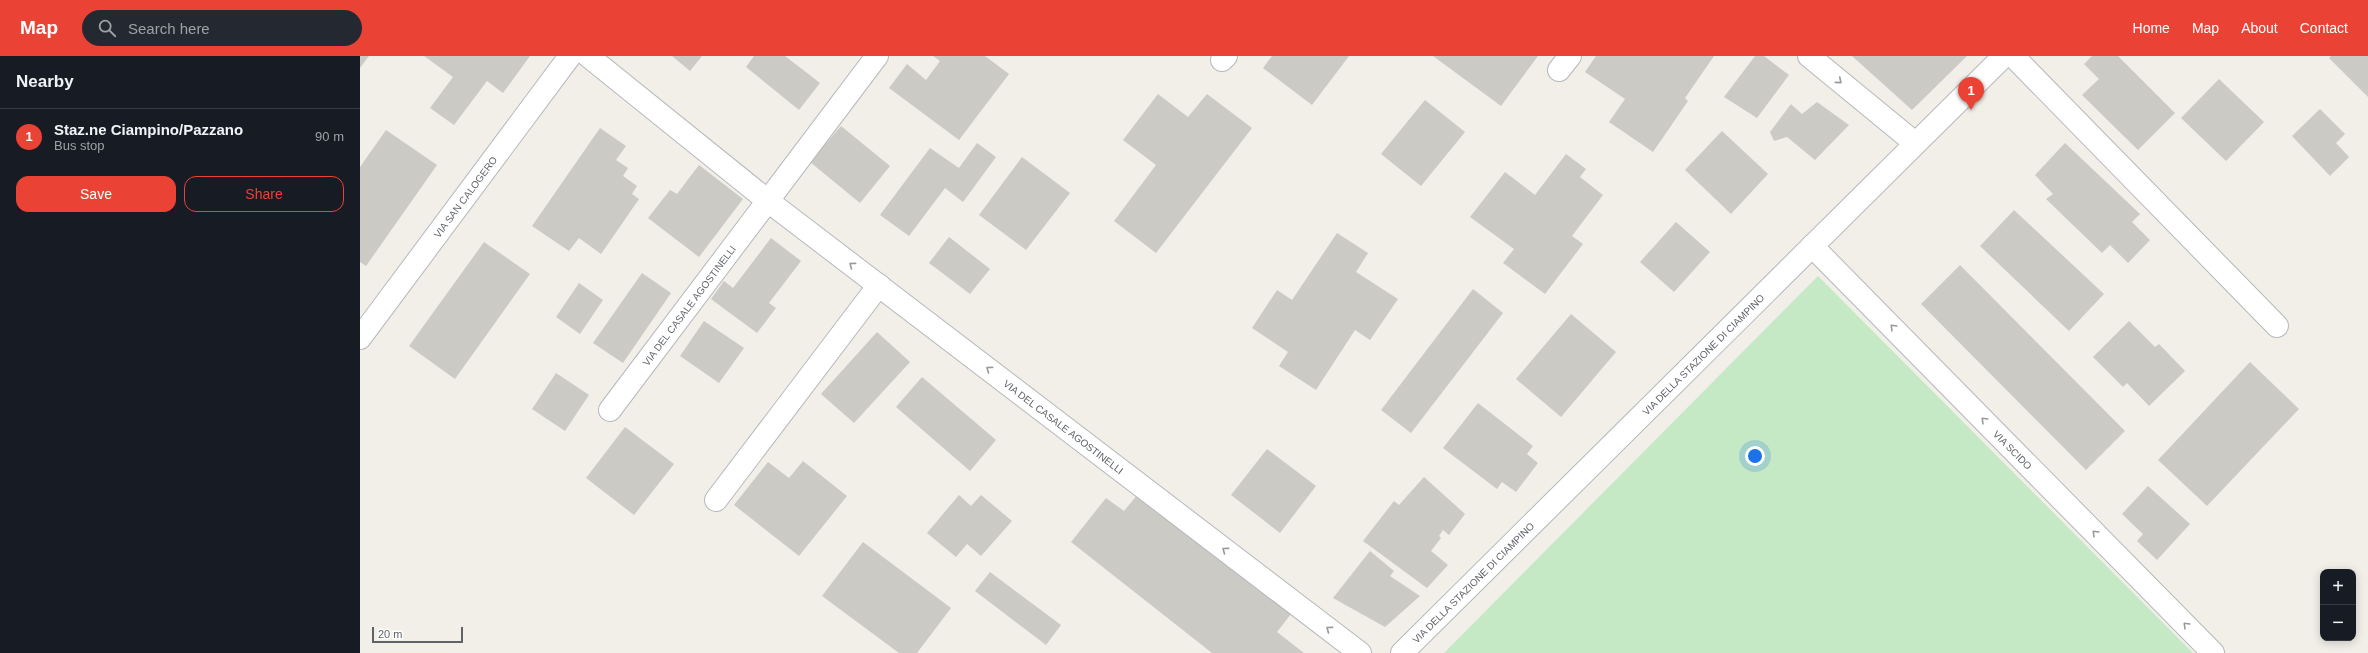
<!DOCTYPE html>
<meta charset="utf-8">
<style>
:root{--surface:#171b24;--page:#242831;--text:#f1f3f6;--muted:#9ea1a6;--line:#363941;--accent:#ea4335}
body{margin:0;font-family:Arial,sans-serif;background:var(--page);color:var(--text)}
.controls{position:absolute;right:12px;bottom:12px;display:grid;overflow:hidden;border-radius:8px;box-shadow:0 2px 10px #0003}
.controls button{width:36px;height:36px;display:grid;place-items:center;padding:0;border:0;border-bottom:1px solid var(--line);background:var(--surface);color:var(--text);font:20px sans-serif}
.scale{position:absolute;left:12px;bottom:10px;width:91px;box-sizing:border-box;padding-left:4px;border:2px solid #5f6368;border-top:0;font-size:11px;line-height:14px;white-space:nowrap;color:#5f6368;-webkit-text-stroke:3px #fff;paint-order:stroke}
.you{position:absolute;left:1395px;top:400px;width:14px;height:14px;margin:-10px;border:3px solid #fff;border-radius:50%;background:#1a73e8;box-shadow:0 0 0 6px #1a73e833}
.badge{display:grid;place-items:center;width:26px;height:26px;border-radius:50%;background:var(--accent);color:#fff;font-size:13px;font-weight:700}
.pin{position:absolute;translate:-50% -33px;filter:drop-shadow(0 1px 2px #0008)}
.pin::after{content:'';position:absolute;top:21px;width:14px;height:12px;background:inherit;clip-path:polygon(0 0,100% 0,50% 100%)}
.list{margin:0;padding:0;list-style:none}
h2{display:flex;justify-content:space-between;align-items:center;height:52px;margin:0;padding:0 16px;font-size:17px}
h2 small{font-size:13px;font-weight:400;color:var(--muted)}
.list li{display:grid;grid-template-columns:26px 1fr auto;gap:12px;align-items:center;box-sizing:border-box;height:56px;padding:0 16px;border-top:1px solid var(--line)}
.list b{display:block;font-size:15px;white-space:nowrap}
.list p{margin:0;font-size:13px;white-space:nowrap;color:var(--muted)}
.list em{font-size:13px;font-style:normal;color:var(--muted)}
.actions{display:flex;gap:8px;padding:12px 16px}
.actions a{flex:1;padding:9px 0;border:1px solid var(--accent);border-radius:12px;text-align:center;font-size:14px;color:var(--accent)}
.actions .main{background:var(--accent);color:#fff}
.icon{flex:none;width:22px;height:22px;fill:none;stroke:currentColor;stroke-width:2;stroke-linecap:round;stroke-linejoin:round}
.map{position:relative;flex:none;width:2008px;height:597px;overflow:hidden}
header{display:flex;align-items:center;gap:24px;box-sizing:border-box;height:56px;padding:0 20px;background:var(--accent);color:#fff}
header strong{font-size:19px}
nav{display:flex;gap:22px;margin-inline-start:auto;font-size:14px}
.search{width:280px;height:36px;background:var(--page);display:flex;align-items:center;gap:10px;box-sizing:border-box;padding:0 14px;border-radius:22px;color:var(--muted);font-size:15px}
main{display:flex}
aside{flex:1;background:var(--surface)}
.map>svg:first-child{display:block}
</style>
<header>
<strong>Map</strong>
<div class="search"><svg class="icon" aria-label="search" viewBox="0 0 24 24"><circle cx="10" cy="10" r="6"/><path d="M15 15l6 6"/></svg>Search here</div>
<nav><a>Home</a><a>Map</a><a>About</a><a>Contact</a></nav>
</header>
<main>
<aside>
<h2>Nearby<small></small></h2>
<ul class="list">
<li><span class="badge">1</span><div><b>Staz.ne Ciampino/Pazzano</b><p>Bus stop</p></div><em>90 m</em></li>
</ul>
<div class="actions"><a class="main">Save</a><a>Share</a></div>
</aside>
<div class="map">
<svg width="2008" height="597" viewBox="0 0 2008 597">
<rect width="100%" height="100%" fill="#f1efe8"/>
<polygon fill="#c5e8c5" points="1458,220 1833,597 1084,597"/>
<g fill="#cccac5">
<polygon points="0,0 9,0 0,12"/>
<polygon points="64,0 170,0 143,37 127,25 94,69 70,52 93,21"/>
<polygon points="312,0 342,0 330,15"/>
<polygon points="394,0 425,0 460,27 439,54 386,11"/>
<polygon points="573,0 625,0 649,18 599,84 529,32 547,8 566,24 580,5"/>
<polygon points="912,0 989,0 952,49 903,12"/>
<polygon points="1073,0 1178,0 1141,50"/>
<polygon points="1236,0 1354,0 1325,42 1328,45 1293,96 1249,66 1265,43 1225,16"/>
<polygon points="1395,0 1404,0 1429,19 1397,62 1364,41"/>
<polygon points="1492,0 1607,0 1552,54"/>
<polygon points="1732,0 1758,0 1815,57 1778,94 1722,39 1739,23 1724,8"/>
<polygon points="1971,0 2008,0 2008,41 1969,2"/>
<polygon points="1859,23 1904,66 1866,105 1821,62"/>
<polygon points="798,38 828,61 847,38 892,72 796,197 754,165 796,109 763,84"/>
<polygon points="1065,44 1105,76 1061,130 1021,98"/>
<polygon points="1457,46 1489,69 1455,104 1427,81 1414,85 1410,76 1431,48 1442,58"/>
<polygon points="1960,53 1985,78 1976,87 1989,101 1970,120 1932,80"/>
<polygon points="481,70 530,110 500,147 450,106"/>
<polygon points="240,72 266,90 256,104 268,112 263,120 277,130 272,138 279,143 241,198 219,182 209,195 172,170"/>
<polygon points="26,74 77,109 6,210 0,206 0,111"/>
<polygon points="1362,75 1408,118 1371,158 1325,114"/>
<polygon points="617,87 636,101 603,146 585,132 549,180 520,159 570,92 599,112"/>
<polygon points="1705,87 1780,158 1772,166 1790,184 1768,207 1750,189 1742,197 1686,143 1693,138 1675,119"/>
<polygon points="1206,98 1226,113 1220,121 1243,139 1212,180 1223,188 1185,238 1143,207 1154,193 1110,161 1145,116 1175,139"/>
<polygon points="662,101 710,137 666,194 619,159"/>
<polygon points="339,109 383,143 339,201 288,162 310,134 317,138"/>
<polygon points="1654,154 1744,238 1709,275 1620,190"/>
<polygon points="1316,166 1350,196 1314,236 1280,206"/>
<polygon points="977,177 1008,197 996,216 1038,243 1010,284 995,274 956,334 919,310 928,296 892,272 917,234 932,244"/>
<polygon points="589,181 630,213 610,238 569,207"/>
<polygon points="411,182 441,205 409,247 416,252 397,277 351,243 364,225 373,232"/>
<polygon points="124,186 170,218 95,323 49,290"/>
<polygon points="1600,209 1765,375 1726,414 1561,248"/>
<polygon points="282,217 311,237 263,307 233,287"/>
<polygon points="219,227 243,244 220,278 196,261"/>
<polygon points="1113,233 1143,257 1051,377 1021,354"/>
<polygon points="1211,258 1256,296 1201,361 1156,323"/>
<polygon points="344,265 384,292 359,327 320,300"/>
<polygon points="1769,265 1795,291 1799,288 1825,315 1789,350 1767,327 1763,331 1733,301"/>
<polygon points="517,276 550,306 494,367 461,338"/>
<polygon points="1890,306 1939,353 1847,450 1798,404"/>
<polygon points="196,317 229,339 205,375 172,353"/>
<polygon points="562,321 636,384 610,415 536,351"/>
<polygon points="1118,347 1173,390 1167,398 1178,407 1156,436 1142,426 1137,433 1083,392"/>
<polygon points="265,371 314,408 274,459 226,422"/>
<polygon points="907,393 956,430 920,477 871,439"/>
<polygon points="443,405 487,440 439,500 374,449 408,406 429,422"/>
<polygon points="1064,421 1105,458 1089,479 1083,474 1079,480 1081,482 1071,495 1088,509 1067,532 1003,485 1034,445 1039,449"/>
<polygon points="1788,430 1830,468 1797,504 1777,485 1783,478 1762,458"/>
<polygon points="778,438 931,558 917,576 944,597 852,597 711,486 746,442 764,455"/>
<polygon points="599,439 611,450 621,439 652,465 621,500 607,488 596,501 567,477"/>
<polygon points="503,486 591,552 557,597 539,597 462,540"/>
<polygon points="1010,495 1034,515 1030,520 1060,540 1025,571 973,542"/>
<polygon points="630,516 701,569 686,589 615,535"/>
</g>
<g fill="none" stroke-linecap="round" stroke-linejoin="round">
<g stroke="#b5b8bc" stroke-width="24">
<g id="minor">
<path id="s1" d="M228,0L408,145L1000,597"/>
<polyline points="1449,0 1555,87"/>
<polyline points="1653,0 1917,270"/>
<polyline points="862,4 866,0"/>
<polyline points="1199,14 1210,0"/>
<path id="s2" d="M1452,190L1853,597"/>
<path id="s3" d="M0,282L210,0"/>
<path id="s4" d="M250,354L517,0"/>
<polyline points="356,444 519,229"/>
<path id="s5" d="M1042,597L1644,0"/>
</g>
</g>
<use href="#minor" stroke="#fff" stroke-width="22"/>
</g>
<defs><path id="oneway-chevron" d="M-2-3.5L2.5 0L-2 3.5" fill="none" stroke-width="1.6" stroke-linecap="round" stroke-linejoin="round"/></defs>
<g stroke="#979a9d">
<use href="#oneway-chevron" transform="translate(1479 25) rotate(40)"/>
<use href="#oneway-chevron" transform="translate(492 209) rotate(-143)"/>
<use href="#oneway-chevron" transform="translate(1533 271) rotate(-135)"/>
<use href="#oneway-chevron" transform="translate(629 313) rotate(-143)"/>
<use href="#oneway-chevron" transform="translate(1624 364) rotate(-135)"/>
<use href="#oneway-chevron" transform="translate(1735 477) rotate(-135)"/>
<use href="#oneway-chevron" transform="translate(865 494) rotate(-143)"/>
<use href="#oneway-chevron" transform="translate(1826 569) rotate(-135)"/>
<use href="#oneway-chevron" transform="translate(969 573) rotate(-143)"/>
</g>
<g text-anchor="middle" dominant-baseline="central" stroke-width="3" stroke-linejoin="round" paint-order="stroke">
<g font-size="10" fill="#5f6368" stroke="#fff">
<text stroke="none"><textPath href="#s3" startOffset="176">VIA SAN CALOGERO</textPath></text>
<text stroke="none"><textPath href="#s4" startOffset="131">VIA DEL CASALE AGOSTINELLI</textPath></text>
<text stroke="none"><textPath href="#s5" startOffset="424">VIA DELLA STAZIONE DI CIAMPINO</textPath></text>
<text stroke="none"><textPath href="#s1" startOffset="603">VIA DEL CASALE AGOSTINELLI</textPath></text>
<text stroke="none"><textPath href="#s2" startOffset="286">VIA SCIDO</textPath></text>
<text stroke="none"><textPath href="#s5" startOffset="100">VIA DELLA STAZIONE DI CIAMPINO</textPath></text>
</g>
</g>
</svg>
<div class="controls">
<button>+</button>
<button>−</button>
</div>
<div class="scale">20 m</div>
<div class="you"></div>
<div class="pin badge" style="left:1611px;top:54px">1</div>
</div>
</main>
